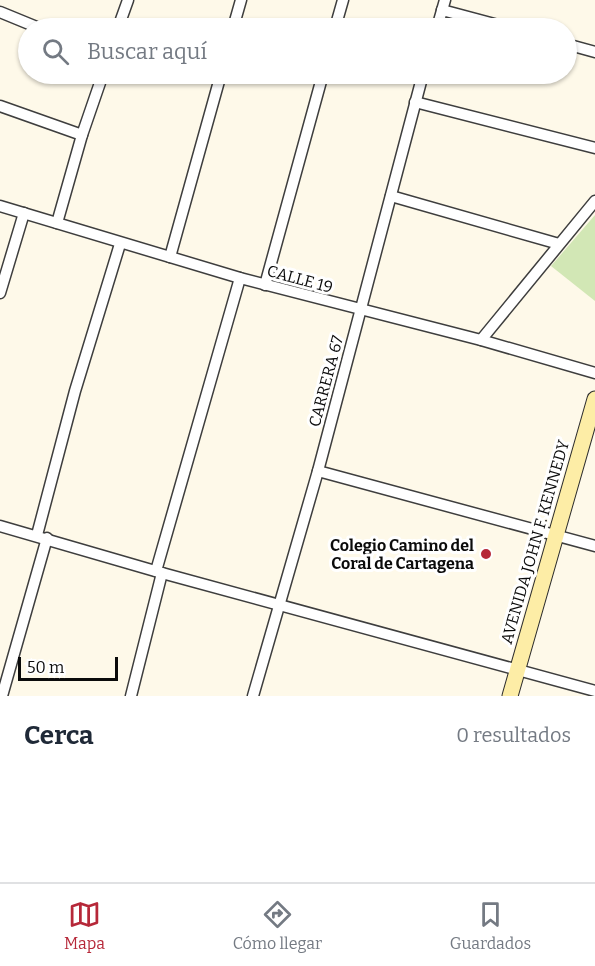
<!DOCTYPE html>
<html lang="es">
<meta charset="utf-8">
<style>
:root{--surface:#fff;--page:#f2f2f3;--text:#1f2937;--muted:#747a83;--line:#e0e1e3;--accent:#b62839}
body{margin:0;font-family:Bitter,serif;background:var(--page);color:var(--text)}
.scale{position:absolute;left:18px;bottom:15px;width:100px;box-sizing:border-box;padding-left:6px;border:3px solid #0b0b0b;border-top:0;font-size:16px;line-height:21px;white-space:nowrap;color:#0b0b0b;-webkit-text-stroke:4px #fff;paint-order:stroke}
.list{margin:0;padding:0;list-style:none}
h2{display:flex;justify-content:space-between;align-items:center;height:78px;margin:0;padding:0 24px;font-size:26px}
h2 small{font-size:20px;font-weight:400;color:var(--muted)}
.icon{flex:none;width:33px;height:33px;fill:none;stroke:currentColor;stroke-width:2;stroke-linecap:round;stroke-linejoin:round}
.map{position:relative;flex:none;width:595px;height:696px;overflow:hidden}
.search{position:absolute;background:var(--surface);box-shadow:0 2px 4px #0004;left:18px;right:18px;top:18px;height:66px;display:flex;align-items:center;gap:15px;box-sizing:border-box;padding:0 21px;border-radius:33px;color:var(--muted);font-size:22px}
.sheet{height:186px;background:var(--surface)}
nav{display:flex;justify-content:space-around;align-items:center;box-sizing:border-box;height:84px;border-top:2px solid var(--line);background:var(--surface);font-size:16px;color:var(--muted)}
nav a{display:grid;justify-items:center;gap:3px}
nav .on{color:var(--accent)}
.map>svg:first-child{display:block}
</style>
<div class="map">
<svg width="595" height="696" viewBox="0 0 595 696">
<rect width="100%" height="100%" fill="#fef9e9"/>
<polygon fill="#d2e7b5" points="595,215 595,301 551,266"/>
<g fill="none" stroke-linecap="round" stroke-linejoin="round">
<g stroke="#3e3e3e" stroke-width="13">
<g id="street">
<polyline points="442,10 509,28"/>
<polyline points="0,12 39,28"/>
<polyline points="118,28 128,0"/>
<polyline points="233,28 241,0"/>
<polyline points="335,28 343,0"/>
<polyline points="437,28 445,0"/>
<polyline points="566,44 595,52"/>
<polyline points="415,102 595,148"/>
<polyline points="0,106 82,135"/>
<polyline points="391,196 559,244"/>
<polyline points="0,206 240,278 481,340 595,373"/>
<polyline points="57,223 82,135 103,74"/>
<polyline points="170,257 221,74"/>
<polyline points="265,285 323,74"/>
<polyline points="0,293 24,213"/>
<polyline points="481,340 595,201"/>
<polyline points="318,471 595,546"/>
<polyline points="0,526 162,573 595,691"/>
<polyline points="37,535 75,391 120,244"/>
<polyline points="156,571 240,278"/>
<polyline points="2,696 47,538"/>
<polyline points="131,696 162,573"/>
<polyline points="253,696 318,471 423,74"/>
</g>
</g>
<g stroke="#2d2d2d" stroke-width="17">
<polyline id="secondary" points="510,696 595,399"/>
</g>
<use href="#street" stroke="#fff" stroke-width="10"/>
<use href="#secondary" stroke="#fdeda6" stroke-width="15"/>
</g>
<circle fill="#b62839" stroke="#fff" stroke-width="2" cx="486" cy="554" r="6"/>
<g text-anchor="middle" dominant-baseline="central" stroke-width="6" stroke-linejoin="round" paint-order="stroke">
<g font-size="16" fill="#0b0b0b" stroke="#fff">
<text transform="translate(300 279) rotate(15)">CALLE 19</text>
<text transform="translate(326 381) rotate(-75)">CARRERA 67</text>
<text transform="translate(535 542) rotate(-74)">AVENIDA JOHN F. KENNEDY</text>
</g>
<g font-size="16" font-weight="bold" fill="#0b0b0b" stroke="#fff" text-anchor="end">
<text x="474" y="545">Colegio Camino del<tspan x="474" dy="18">Coral de Cartagena</tspan></text>
</g>
</g>
</svg>
<div class="scale">50 m</div>
<div class="search"><svg class="icon" aria-label="search" viewBox="0 0 24 24"><circle cx="10" cy="10" r="6"/><path d="M15 15l6 6"/></svg>Buscar aquí</div>
</div>
<section class="sheet">
<h2>Cerca<small>0 resultados</small></h2>
<ul class="list">
</ul>
</section>
<nav>
<a class="on"><svg class="icon" aria-label="map" viewBox="0 0 24 24"><path d="M3 6l6-2 6 2 6-2v14l-6 2-6-2-6 2zM9 4v14M15 6v14"/></svg>Mapa</a>
<a><svg class="icon" aria-label="directions" viewBox="0 0 24 24"><path d="M12 3l9 9-9 9-9-9zM9 14v-3h6M13 9l2 2-2 2"/></svg>Cómo llegar</a>
<a><svg class="icon" aria-label="saved" viewBox="0 0 24 24"><path d="M7 4h10v16l-5-4-5 4z"/></svg>Guardados</a>
</nav>
